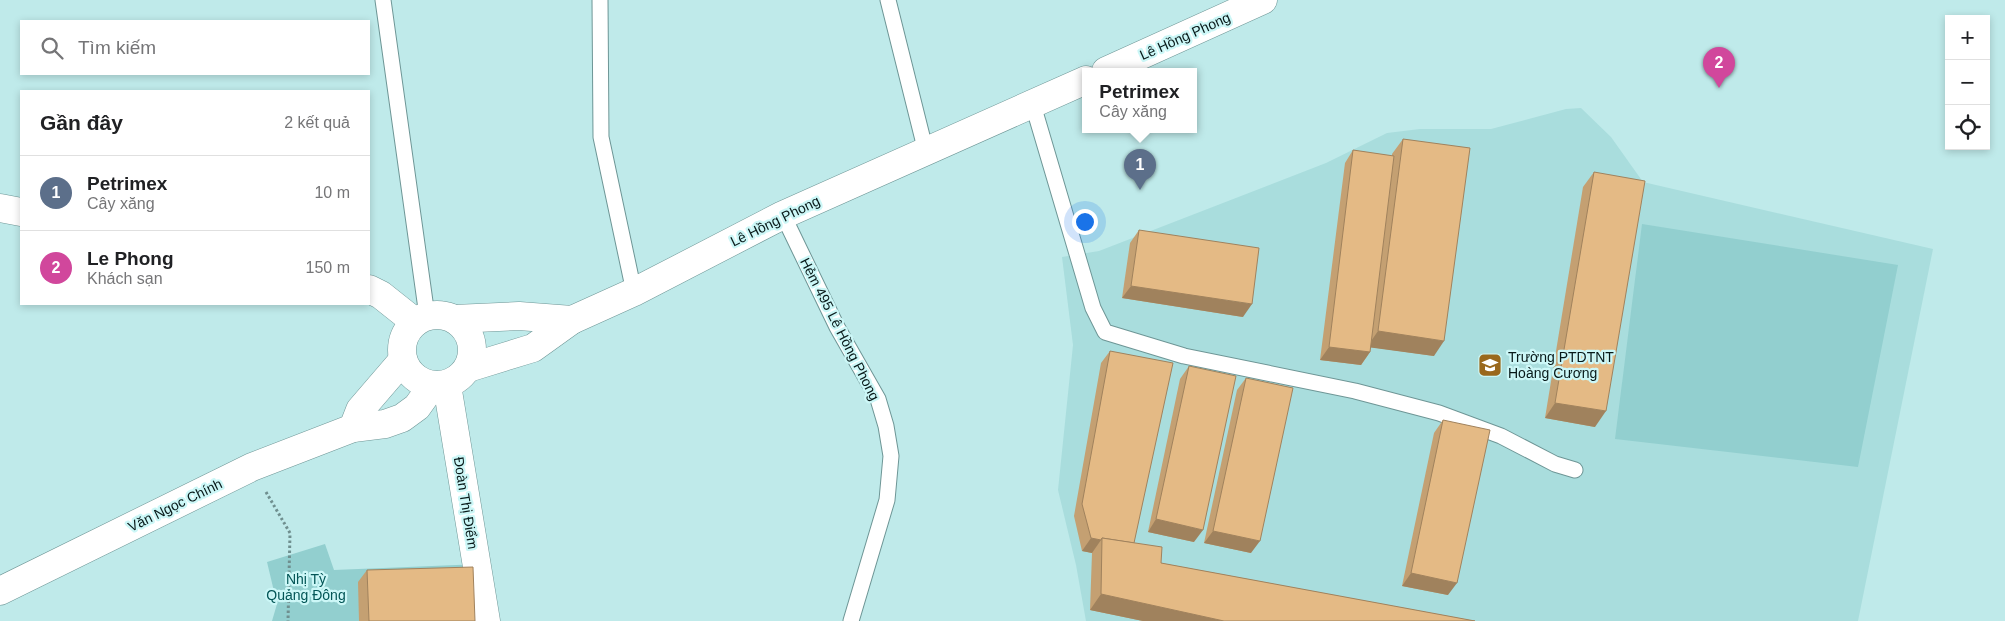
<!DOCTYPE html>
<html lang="vi">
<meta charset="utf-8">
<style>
:root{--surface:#fff;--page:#f6f6f6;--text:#202124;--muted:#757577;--line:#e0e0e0;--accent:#ea580c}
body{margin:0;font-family:Helvetica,sans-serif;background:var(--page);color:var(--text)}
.controls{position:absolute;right:15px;top:15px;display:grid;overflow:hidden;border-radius:0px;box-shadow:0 2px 8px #0003}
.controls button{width:45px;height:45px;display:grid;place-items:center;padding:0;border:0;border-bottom:1px solid var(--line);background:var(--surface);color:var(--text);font:25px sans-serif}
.you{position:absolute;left:1084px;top:221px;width:18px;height:18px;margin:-12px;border:4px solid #fff;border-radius:50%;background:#1a73e8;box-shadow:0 0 0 8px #1a73e833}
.badge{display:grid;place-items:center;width:32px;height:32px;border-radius:50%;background:var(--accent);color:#fff;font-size:16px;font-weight:700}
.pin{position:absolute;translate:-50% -41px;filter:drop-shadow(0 1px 2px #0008)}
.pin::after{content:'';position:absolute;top:26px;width:18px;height:15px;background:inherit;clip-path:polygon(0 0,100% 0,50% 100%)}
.popup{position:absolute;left:1082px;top:68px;width:115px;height:65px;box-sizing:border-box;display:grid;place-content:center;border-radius:0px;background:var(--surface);filter:drop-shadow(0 1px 4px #0005);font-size:16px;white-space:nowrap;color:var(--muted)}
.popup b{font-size:19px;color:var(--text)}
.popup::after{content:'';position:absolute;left:50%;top:100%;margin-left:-10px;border:10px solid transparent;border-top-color:var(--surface)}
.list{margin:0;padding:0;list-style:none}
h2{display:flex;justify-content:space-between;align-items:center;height:65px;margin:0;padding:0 20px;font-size:21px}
h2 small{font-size:16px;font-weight:400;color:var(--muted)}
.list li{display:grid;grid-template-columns:32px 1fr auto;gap:15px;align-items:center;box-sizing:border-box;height:75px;padding:0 20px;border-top:1px solid var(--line)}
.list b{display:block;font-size:19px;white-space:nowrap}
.list p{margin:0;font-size:16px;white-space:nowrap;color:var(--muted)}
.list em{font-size:16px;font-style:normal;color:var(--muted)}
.icon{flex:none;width:28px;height:28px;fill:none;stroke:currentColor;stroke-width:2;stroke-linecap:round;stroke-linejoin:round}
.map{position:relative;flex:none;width:2005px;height:621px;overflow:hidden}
.search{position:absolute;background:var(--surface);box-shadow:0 2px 8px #0003;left:20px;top:20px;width:350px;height:55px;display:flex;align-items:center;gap:12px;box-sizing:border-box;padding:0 18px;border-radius:0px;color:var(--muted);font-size:19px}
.panel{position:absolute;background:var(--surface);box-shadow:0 2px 8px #0003;left:20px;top:90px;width:350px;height:215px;border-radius:0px}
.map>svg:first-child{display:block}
</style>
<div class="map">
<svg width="2005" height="621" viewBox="0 0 2005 621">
<rect width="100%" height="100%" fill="#bfeaea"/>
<polygon fill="#a9dddd" points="1581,108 1611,137 1643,182 1933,249 1858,621 1086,621 1076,565 1058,490 1073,345 1062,257 1099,251 1326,163 1387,133 1420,129 1491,129 1566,109"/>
<g fill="#92cfcf">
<polygon points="1642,224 1898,265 1858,467 1615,439"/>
<polygon points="325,544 334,570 481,564 489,621 272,621 277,604 267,562"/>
</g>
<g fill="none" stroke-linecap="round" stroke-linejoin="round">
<g stroke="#6e9696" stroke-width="17">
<g id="lane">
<polyline points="383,0 427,316"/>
<polyline points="600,0 601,137 634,292"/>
<polyline points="888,0 926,152"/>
<polyline points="1033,105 1093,308 1105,332 1184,356 1355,391 1439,413 1501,436 1555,464 1575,470"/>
<polyline points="783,215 837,327 878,399 886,426 891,456 887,500 851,621"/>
</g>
</g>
<g stroke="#6e9696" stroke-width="29">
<g id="secondary">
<polyline points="1106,71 1263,0"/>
<polyline points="0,208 21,212"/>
<polyline points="369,289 381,295 415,322"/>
<circle cx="437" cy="350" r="35"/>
<polyline points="454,319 519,316 572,320"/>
<polyline points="468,368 533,348 572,320 634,292 783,215 1086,80"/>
<polyline points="447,385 486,621"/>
<polyline points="353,428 360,410 403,360"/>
<polyline points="0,591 252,467 353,428 385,424 402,418 417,407 432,386"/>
</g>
</g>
<polyline stroke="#6f8f8f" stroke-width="3" stroke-dasharray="2.5 2.5" stroke-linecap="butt" points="266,492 290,533 288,621"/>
<use href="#lane" stroke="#fff" stroke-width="15"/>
<use href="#secondary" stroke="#fff" stroke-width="28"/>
</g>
<g fill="#c4a072">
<polygon points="1403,139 1434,356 1370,347 1370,352 1361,365 1320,360 1345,163 1353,150 1392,156 1392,154"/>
<polygon points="1594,172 1595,427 1545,418 1583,187"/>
<polygon points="1139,230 1243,317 1122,298 1130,243"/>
<polygon points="1110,351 1134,543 1161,563 1475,621 1143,621 1090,610 1092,553 1082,551 1074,516 1101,363"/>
<polygon points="1189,366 1194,542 1148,532 1180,379"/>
<polygon points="1246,378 1251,553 1204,543 1237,390"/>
<polygon points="1443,420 1448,595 1402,586 1434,433"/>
<polygon points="367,570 475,621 359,621 358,582"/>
</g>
<g fill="#a0825d">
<polygon points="1131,286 1252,304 1243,317 1122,298"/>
<polygon points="1378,331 1444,341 1434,356 1367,347"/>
<polygon points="1329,347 1370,352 1361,365 1320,360"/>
<polygon points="1555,403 1606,411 1595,427 1545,418"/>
<polygon points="1156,519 1203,530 1194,542 1148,532"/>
<polygon points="1213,531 1260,541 1251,553 1204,543"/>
<polygon points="1091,538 1101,540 1092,553 1082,551"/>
<polygon points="1411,573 1457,583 1448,595 1402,586"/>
<polygon points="1101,594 1224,621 1143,621 1090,610"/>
</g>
<g fill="#e4ba85" stroke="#a0825d">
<polygon points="1403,139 1470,148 1444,341 1378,331"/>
<polygon points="1353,150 1394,156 1370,352 1329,347"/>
<polygon points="1594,172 1645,181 1606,411 1555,403"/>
<polygon points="1139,230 1259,248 1252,304 1131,286"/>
<polygon points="1110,351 1173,363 1134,543 1102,538 1101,540 1091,538 1082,504"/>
<polygon points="1189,366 1236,376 1203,530 1156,519"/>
<polygon points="1246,378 1293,388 1260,541 1213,531"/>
<polygon points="1443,420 1490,430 1457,583 1411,573"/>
<polygon points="1102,538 1162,547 1161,563 1475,621 1224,621 1101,594"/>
<polygon points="473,567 475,621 369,621 367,570"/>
</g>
<defs>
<g id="school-square" transform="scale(1.25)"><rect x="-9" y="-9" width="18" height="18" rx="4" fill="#9a681c" stroke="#ccf7f7"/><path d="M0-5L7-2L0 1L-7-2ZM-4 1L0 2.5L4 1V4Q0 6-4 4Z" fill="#fff"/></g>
</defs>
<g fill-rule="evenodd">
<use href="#school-square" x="1490" y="365"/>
</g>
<g text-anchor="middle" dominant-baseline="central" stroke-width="4.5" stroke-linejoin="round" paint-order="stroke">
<g font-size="14" fill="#081919" stroke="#ccf7f7">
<text transform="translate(1185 36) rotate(-24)">Lê Hồng Phong</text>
<text transform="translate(775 221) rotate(-26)">Lê Hồng Phong</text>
<text transform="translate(840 329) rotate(63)">Hẻm 495 Lê Hồng Phong</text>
<text transform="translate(466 503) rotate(81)">Đoàn Thị Điểm</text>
<text transform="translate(175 505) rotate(-26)">Văn Ngọc Chính</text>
</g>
<g font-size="14" fill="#081919" stroke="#ccf7f7" text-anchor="start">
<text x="1508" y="357">Trường PTDTNT<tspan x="1508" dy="16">Hoàng Cương</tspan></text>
</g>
<g font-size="14" fill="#035556" stroke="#ccf7f7">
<text x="306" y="579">Nhị Tỳ<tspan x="306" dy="16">Quảng Đông</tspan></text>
</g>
</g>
</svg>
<div class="controls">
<button>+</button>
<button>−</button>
<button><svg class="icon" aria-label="locate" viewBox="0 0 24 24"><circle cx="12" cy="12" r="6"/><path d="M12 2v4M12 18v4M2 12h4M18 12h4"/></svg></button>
</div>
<div class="you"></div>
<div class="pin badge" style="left:1140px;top:190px;background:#5c6f8a">1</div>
<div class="popup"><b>Petrimex</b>Cây xăng</div>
<div class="pin badge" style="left:1719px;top:88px;background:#d1479c">2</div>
<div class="search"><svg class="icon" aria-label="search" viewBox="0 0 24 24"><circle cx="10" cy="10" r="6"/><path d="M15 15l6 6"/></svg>Tìm kiếm</div>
<section class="panel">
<h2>Gần đây<small>2 kết quả</small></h2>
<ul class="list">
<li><span class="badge" style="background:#5c6f8a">1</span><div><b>Petrimex</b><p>Cây xăng</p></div><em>10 m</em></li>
<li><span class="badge" style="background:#d1479c">2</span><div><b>Le Phong</b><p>Khách sạn</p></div><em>150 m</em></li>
</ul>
</section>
</div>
